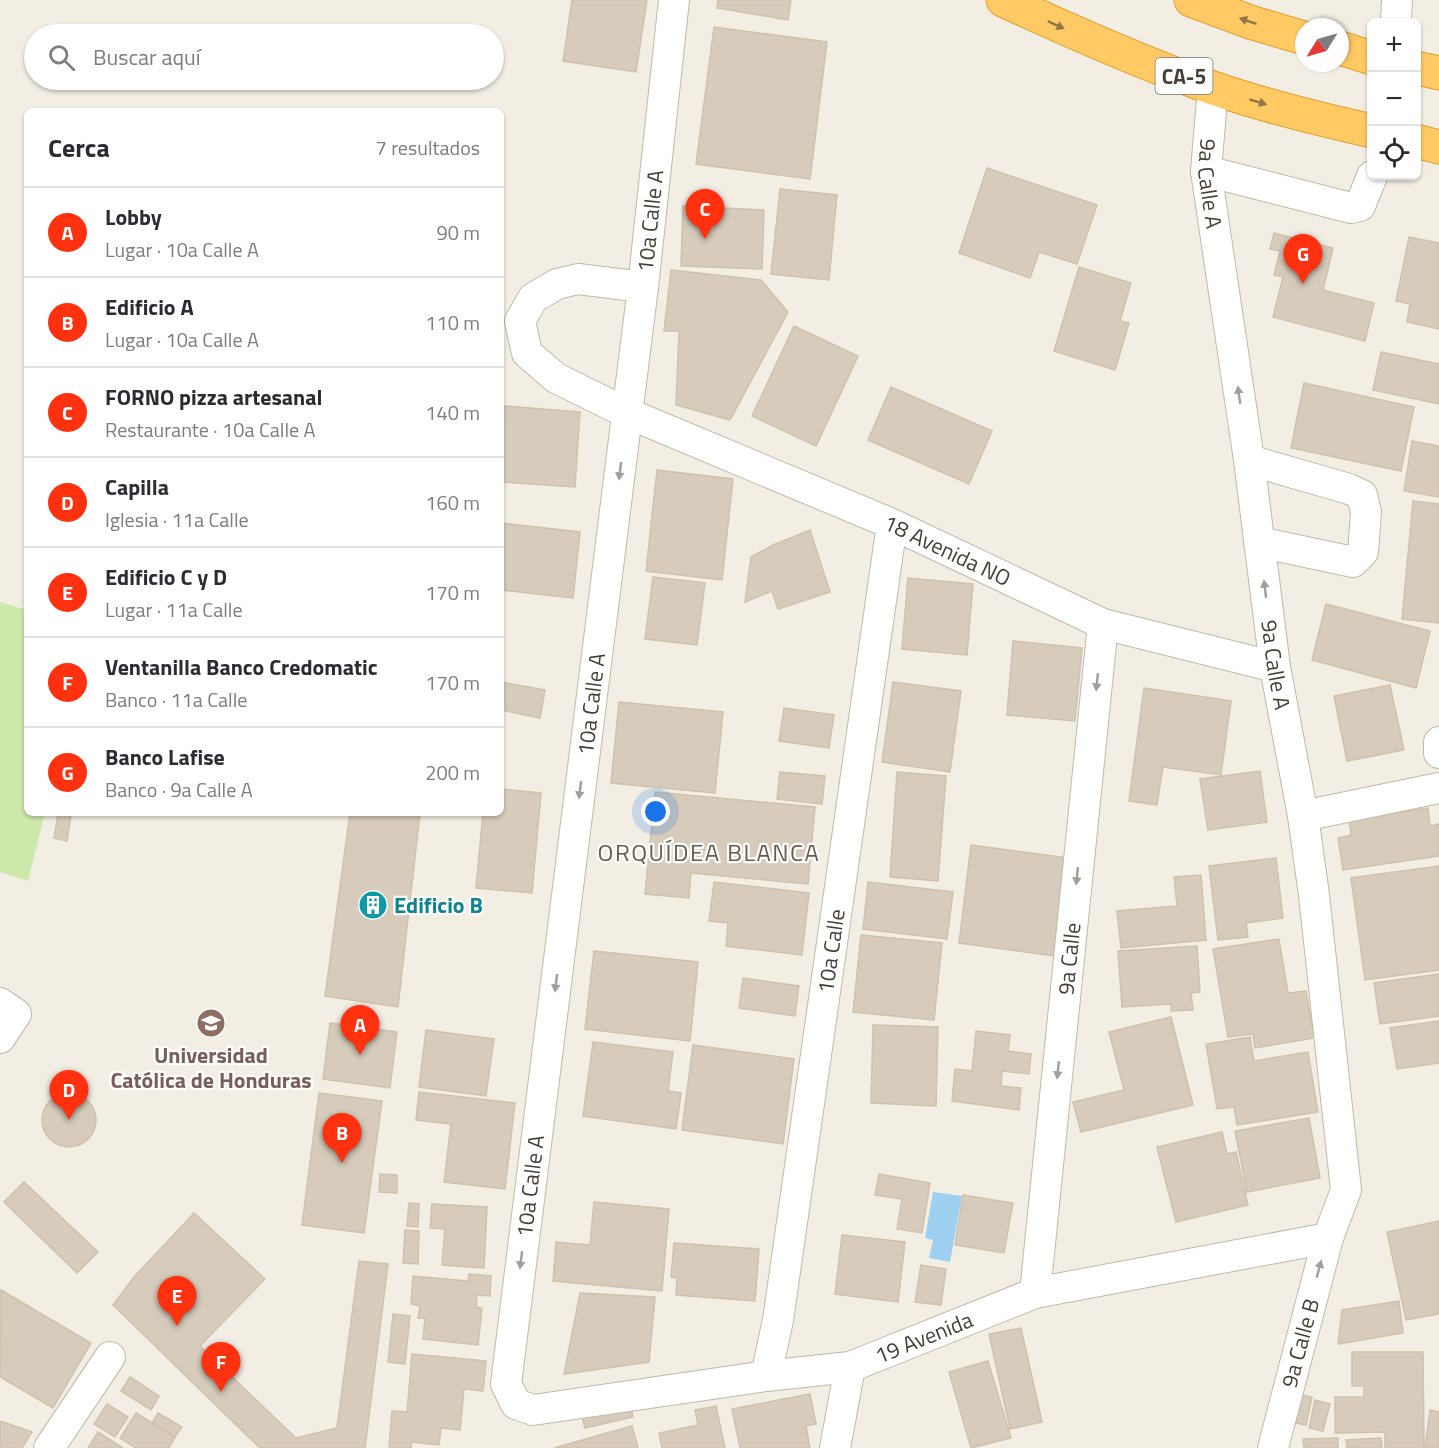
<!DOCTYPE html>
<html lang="es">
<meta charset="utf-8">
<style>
:root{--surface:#fff;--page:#f2f2f3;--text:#2b2b33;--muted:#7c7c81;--line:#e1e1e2;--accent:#ff310f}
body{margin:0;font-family:"Titillium Web",sans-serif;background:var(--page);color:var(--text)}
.controls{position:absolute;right:18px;top:18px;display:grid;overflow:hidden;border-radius:9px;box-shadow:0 2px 4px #0004}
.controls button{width:54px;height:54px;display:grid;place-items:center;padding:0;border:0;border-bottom:2px solid var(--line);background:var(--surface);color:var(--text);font:30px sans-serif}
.compass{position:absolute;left:1295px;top:18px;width:54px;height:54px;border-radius:50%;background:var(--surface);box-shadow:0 2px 4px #0004;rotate:233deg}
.you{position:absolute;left:656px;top:812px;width:21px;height:21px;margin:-15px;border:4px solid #fff;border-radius:50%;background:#1a73e8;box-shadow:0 0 0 9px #1a73e833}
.badge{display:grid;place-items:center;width:39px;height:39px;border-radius:50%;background:var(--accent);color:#fff;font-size:20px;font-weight:700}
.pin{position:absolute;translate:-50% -50px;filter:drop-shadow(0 2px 3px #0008)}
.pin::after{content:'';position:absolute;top:32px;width:21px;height:18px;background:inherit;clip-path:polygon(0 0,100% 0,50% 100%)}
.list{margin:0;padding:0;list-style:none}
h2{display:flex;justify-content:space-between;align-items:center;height:78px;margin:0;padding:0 24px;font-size:26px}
h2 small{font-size:20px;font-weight:400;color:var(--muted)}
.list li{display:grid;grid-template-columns:39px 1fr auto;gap:18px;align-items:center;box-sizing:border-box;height:90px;padding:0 24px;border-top:2px solid var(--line)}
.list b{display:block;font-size:22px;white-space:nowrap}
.list p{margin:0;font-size:20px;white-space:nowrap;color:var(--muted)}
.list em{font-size:20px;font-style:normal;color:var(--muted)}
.icon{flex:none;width:33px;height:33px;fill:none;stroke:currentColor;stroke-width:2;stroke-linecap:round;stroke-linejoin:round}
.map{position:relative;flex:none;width:1439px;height:1448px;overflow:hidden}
.search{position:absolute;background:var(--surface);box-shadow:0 2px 4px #0004;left:24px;top:24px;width:480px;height:66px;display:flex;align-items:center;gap:15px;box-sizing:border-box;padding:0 21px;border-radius:33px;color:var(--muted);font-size:22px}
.panel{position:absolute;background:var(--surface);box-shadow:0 2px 4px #0004;left:24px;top:108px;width:480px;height:708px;border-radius:9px}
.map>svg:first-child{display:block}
</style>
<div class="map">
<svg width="1439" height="1448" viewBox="0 0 1439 1448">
<rect width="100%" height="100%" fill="#f3eee4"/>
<polygon fill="#cde8ab" points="0,602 27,610 27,813 45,813 28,881 0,872"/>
<polygon fill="#9ed0f2" points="933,1192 962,1196 950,1262 929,1258 933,1240 925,1238"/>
<g fill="#d7ccbc" stroke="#cfc1ac" stroke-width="1.5">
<polygon points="572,0 647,0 636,72 563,61"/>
<polygon points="718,0 791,0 788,20 717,8"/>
<polygon points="714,27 827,42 810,179 696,164"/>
<polygon points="987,168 1097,205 1077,264 1039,252 1030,278 959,253"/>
<polygon points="780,189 837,195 829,280 771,274"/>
<polygon points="683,206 764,210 762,269 681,266"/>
<polygon points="1274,233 1333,248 1323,290 1374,303 1365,341 1273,317 1283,277 1274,275 1280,251 1270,249"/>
<polygon points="1409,237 1439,243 1439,329 1407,322 1410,304 1396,301"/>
<polygon points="1079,267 1131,283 1120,321 1129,323 1115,370 1054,351"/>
<polygon points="671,270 761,280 788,312 730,420 676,405 679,331 664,331"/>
<polygon points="794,326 858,356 816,446 752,416"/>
<polygon points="1381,352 1439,364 1439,404 1373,390"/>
<polygon points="1304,383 1414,407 1401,471 1291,448"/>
<polygon points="891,387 992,431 969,484 868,440"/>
<polygon points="504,406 580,412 575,487 501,482"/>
<polygon points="1412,441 1439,446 1439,497 1404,491"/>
<polygon points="657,470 733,479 722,580 646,571"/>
<polygon points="1413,501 1439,504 1439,623 1402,619"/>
<polygon points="501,523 580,532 573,598 501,590"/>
<polygon points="810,530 830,592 778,609 772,591 745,602 751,557 773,545"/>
<polygon points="653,577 705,583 697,645 645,639"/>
<polygon points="908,578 973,584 967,655 902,649"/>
<polygon points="1326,604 1430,631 1416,688 1312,660"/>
<polygon points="1013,641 1082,648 1075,721 1007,715"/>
<polygon points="501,682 545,690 540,718 501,710"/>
<polygon points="893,682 961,691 950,772 882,762"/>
<polygon points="1390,685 1404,750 1347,761 1334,696"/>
<polygon points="1144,688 1231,701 1221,775 1163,767 1157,805 1129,801"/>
<polygon points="619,702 723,712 715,793 611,783"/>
<polygon points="784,708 834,715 829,748 779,741"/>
<polygon points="1260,771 1267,822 1208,830 1200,779"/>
<polygon points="780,772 825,776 822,804 777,799"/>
<polygon points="897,772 946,776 938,881 890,877"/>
<polygon points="501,789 541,793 532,893 476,888 483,813 501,813"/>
<polygon points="655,792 815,807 808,884 691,873 689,898 645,894"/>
<polygon points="1428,808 1430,826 1439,824 1439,856 1343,870 1338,838 1351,835 1349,820"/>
<polygon points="58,813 71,815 67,841 54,838"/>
<polygon points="350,813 420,813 398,1007 325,996"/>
<polygon points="971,845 1067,858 1054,956 959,943"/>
<polygon points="1276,858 1283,918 1246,923 1248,937 1218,940 1209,866"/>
<polygon points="1439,866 1439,970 1365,980 1351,878"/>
<polygon points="1201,875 1206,940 1121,948 1117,911 1177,906 1174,877"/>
<polygon points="714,882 809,893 802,955 726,946 728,923 709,921"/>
<polygon points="868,882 953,892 947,939 863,929"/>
<polygon points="861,935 942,943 934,1020 853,1012"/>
<polygon points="1279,939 1288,993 1306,991 1314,1038 1255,1048 1253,1034 1228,1037 1213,949"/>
<polygon points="1197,946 1200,992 1191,993 1193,1010 1171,1011 1171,1004 1122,1007 1118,951"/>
<polygon points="594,951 698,962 690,1041 585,1029"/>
<polygon points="1439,974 1439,1016 1380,1024 1374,983"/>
<polygon points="743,978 799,986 795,1016 739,1008"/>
<polygon points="1171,1017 1193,1105 1081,1132 1073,1102 1124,1090 1109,1032"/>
<polygon points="1439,1021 1439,1063 1397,1069 1390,1028"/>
<polygon points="330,1023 397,1032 390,1088 323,1079"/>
<polygon points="873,1025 938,1027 936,1106 871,1103"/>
<polygon points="426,1030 494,1039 486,1096 419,1087"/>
<polygon points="976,1031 1010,1035 1008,1051 1031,1054 1029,1074 1002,1071 1001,1086 1021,1088 1019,1110 952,1101 955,1069 972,1071"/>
<polygon points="1250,1037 1254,1061 1308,1052 1318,1112 1237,1125 1234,1107 1217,1109 1206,1044"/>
<polygon points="593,1042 673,1052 668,1091 681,1093 676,1129 583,1116"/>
<polygon points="693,1045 794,1059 783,1144 682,1130"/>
<polygon points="419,1092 515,1103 505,1189 444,1182 451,1124 416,1120"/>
<circle cx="69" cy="1120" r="27"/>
<polygon points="319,1093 382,1101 364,1233 302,1225"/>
<polygon points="1309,1118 1320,1178 1247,1192 1235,1131"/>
<polygon points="1222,1132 1227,1154 1236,1152 1248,1205 1176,1222 1157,1147"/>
<polygon points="380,1174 397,1175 397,1193 379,1192"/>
<polygon points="879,1174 930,1183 922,1233 897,1229 902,1199 875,1195"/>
<polygon points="24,1182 98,1252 77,1273 4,1202"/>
<polygon points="963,1195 1013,1203 1004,1253 955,1245"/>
<polygon points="594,1202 669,1209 662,1291 553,1281 556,1242 590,1245"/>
<polygon points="409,1203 419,1204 418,1227 407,1226"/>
<polygon points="432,1204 487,1207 484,1268 442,1265 445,1229 430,1228"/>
<polygon points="194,1213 265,1279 200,1346 296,1438 337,1428 359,1261 388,1264 365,1448 260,1448 113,1305 134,1277"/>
<polygon points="1439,1221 1439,1314 1406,1320 1387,1232"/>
<polygon points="405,1230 419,1231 418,1264 403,1263"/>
<polygon points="842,1235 905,1242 898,1302 835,1294"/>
<polygon points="674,1243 759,1249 755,1301 676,1295 677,1278 671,1277"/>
<polygon points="921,1265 946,1269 941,1305 915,1302"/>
<polygon points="469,1274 491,1276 490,1296 477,1295 476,1307 482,1308 478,1345 423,1339 425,1318 418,1318 420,1306 411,1304 413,1276 468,1281"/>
<polygon points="1,1290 91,1343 53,1408 0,1377"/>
<polygon points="580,1293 655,1297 649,1362 564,1374"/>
<polygon points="1399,1301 1403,1333 1338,1344 1342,1310"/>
<polygon points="393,1314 410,1316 405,1364 388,1362"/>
<polygon points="1021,1328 1042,1422 1010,1429 989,1334"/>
<polygon points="1352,1352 1423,1352 1424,1448 1385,1448 1385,1432 1335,1433 1335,1397 1364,1397 1364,1386 1352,1386"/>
<polygon points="412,1354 486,1361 483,1391 464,1389 460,1430 441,1428 439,1445 412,1442 411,1448 389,1448 392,1411 407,1412"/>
<polygon points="988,1361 1011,1438 971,1448 949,1372"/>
<polygon points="130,1377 159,1396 151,1410 121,1391"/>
<polygon points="810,1394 816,1424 806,1426 810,1448 740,1448 732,1409"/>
<polygon points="1297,1394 1312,1397 1306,1425 1291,1422"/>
<polygon points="1315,1400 1330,1404 1323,1431 1309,1428"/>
<polygon points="630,1403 633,1417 585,1428 581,1414"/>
<polygon points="107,1404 128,1417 115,1437 94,1424"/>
<polygon points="716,1406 725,1448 662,1448 659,1433 698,1425 695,1410"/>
<polygon points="1430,1410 1439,1412 1439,1448 1425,1448"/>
<polygon points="136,1413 175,1437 169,1448 136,1448 120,1438"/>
<polygon points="158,1413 182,1427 175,1437 152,1423"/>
<polygon points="0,1421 32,1432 22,1448 0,1448"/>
<polygon points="632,1426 638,1448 554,1448"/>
<polygon points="98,1432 123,1448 88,1448"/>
<polygon points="1338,1438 1338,1448 1304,1448 1303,1439"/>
<polygon points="1381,1438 1382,1448 1347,1448 1346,1440"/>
</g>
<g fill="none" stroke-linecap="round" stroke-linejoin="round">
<g stroke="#c1b9a9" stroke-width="32">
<g id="minor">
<path id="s1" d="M674,0L643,287L506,1384L516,1404L533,1410L766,1376L850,1367L1035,1293L1328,1238"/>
<polyline points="1396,22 1397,0"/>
<path id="s2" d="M1213,88L1206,171L1249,460L1275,667L1303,816L1314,895L1346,1190L1328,1238L1273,1448"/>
<polyline points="1206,171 1351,208 1360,206 1372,176"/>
<path id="s3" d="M643,287L578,279L557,284L533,298L520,321L527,353L556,378L627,413L892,524L1103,624L1275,667"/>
<polyline points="1249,460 1349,489 1362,495 1366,512 1363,552 1353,562 1259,542"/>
<polyline points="1439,742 1439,753"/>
<polyline points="1303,816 1439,788"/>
<polyline points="0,1003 16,1014 0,1038"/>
<path id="s4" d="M1035,1293L1103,624"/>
<path id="s5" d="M766,1376L778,1320L892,524"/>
<polyline points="49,1448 110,1357"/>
<polyline points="835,1448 850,1367"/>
</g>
</g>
<g stroke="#e19e30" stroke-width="35">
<g id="highway">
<path d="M1003,0C1072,32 1142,63 1213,88C1265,106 1318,119 1372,131"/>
<polyline points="1191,0 1253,23 1304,38"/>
<polyline points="1340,48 1372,58"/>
<polyline points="1416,68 1439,73"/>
<polyline points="1416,141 1439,147"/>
</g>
</g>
<use href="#minor" stroke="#fff" stroke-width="30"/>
<use href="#highway" stroke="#ffc963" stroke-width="33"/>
</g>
<defs><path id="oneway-solid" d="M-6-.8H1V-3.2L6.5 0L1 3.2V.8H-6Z" transform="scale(1.5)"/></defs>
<g fill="#8f7647">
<use href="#oneway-solid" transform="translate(1248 21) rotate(-161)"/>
<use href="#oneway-solid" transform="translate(1056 25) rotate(25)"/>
<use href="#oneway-solid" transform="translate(1258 102) rotate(17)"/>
</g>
<g fill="#a29e9a">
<use href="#oneway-solid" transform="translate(1239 395) rotate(-98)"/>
<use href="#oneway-solid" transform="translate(620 471) rotate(97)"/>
<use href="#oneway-solid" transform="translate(1265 589) rotate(-97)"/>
<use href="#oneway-solid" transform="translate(1097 682) rotate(96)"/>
<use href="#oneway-solid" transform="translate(580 790) rotate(97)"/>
<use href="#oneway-solid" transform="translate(1077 876) rotate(96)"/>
<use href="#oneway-solid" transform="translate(556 983) rotate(97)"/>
<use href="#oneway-solid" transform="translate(1058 1070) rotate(96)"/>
<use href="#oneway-solid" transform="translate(521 1260) rotate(97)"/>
<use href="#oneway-solid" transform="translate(1319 1269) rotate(-75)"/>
</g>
<defs>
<g id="building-disc" transform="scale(1.5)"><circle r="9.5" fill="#0f9aa8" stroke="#fff"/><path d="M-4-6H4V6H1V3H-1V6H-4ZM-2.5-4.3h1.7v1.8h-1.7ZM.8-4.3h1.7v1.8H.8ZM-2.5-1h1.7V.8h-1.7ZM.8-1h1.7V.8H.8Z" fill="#fff"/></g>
<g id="university-disc" transform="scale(1.5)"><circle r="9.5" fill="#8d6e63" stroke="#fff"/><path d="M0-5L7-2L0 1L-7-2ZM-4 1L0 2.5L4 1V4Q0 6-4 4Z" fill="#fff"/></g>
</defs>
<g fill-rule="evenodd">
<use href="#building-disc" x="373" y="905"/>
<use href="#university-disc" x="211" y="1023"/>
</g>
<g text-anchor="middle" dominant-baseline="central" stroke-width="4.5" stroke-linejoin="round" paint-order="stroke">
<rect fill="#fff" stroke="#7d7871" stroke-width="1.5" x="1155.5" y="58" width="57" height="36" rx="4.5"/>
<g font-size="21" font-weight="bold" fill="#453e34">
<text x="1184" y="76">CA-5</text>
</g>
<g font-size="22" fill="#453e34" stroke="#fff">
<text stroke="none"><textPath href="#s2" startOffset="96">9a Calle A</textPath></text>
<text transform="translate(650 221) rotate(-84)">10a Calle A</text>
<text stroke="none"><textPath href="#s3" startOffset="640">18 Avenida NO</textPath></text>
<text stroke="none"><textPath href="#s2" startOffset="582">9a Calle A</textPath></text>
<text transform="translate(591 704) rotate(-83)">10a Calle A</text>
<text stroke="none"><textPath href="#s5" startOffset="430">10a Calle</textPath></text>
<text stroke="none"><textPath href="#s4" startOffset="336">9a Calle</textPath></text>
<text transform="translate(530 1186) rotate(-83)">10a Calle A</text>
<text stroke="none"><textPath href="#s1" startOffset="1834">19 Avenida</textPath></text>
<text transform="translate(1300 1343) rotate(-75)">9a Calle B</text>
</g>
<g font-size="22" font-weight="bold" fill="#0d838f" stroke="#fff" text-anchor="start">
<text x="394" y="905">Edificio B</text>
</g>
<g font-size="22" font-weight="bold" fill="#785e54" stroke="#fff">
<text x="211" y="1055">Universidad<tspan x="211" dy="25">Católica de Honduras</tspan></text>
</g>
<g font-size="24" letter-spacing="1.5" fill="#685c4b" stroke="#fff">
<text x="709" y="852">ORQUÍDEA BLANCA</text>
</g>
</g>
</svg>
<div class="controls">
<button>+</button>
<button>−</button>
<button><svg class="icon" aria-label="locate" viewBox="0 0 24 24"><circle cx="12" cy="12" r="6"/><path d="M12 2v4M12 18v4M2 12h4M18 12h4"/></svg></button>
</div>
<svg class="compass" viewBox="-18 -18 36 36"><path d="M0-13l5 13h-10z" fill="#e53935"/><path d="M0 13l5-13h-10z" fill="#7c7c81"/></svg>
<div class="you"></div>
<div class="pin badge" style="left:360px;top:1055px">A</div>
<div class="pin badge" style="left:342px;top:1163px">B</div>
<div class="pin badge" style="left:705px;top:239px">C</div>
<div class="pin badge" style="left:69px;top:1120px">D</div>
<div class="pin badge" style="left:177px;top:1326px">E</div>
<div class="pin badge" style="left:221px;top:1392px">F</div>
<div class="pin badge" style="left:1303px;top:284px">G</div>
<div class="search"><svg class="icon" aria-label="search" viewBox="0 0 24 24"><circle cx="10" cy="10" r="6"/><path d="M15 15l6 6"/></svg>Buscar aquí</div>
<section class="panel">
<h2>Cerca<small>7 resultados</small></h2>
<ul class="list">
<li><span class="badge">A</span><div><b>Lobby</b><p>Lugar · 10a Calle A</p></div><em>90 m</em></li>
<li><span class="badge">B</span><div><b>Edificio A</b><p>Lugar · 10a Calle A</p></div><em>110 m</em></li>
<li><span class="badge">C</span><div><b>FORNO pizza artesanal</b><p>Restaurante · 10a Calle A</p></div><em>140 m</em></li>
<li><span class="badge">D</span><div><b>Capilla</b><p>Iglesia · 11a Calle</p></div><em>160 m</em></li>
<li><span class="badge">E</span><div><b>Edificio C y D</b><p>Lugar · 11a Calle</p></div><em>170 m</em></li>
<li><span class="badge">F</span><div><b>Ventanilla Banco Credomatic</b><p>Banco · 11a Calle</p></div><em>170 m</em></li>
<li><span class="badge">G</span><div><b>Banco Lafise</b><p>Banco · 9a Calle A</p></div><em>200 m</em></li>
</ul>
</section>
</div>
